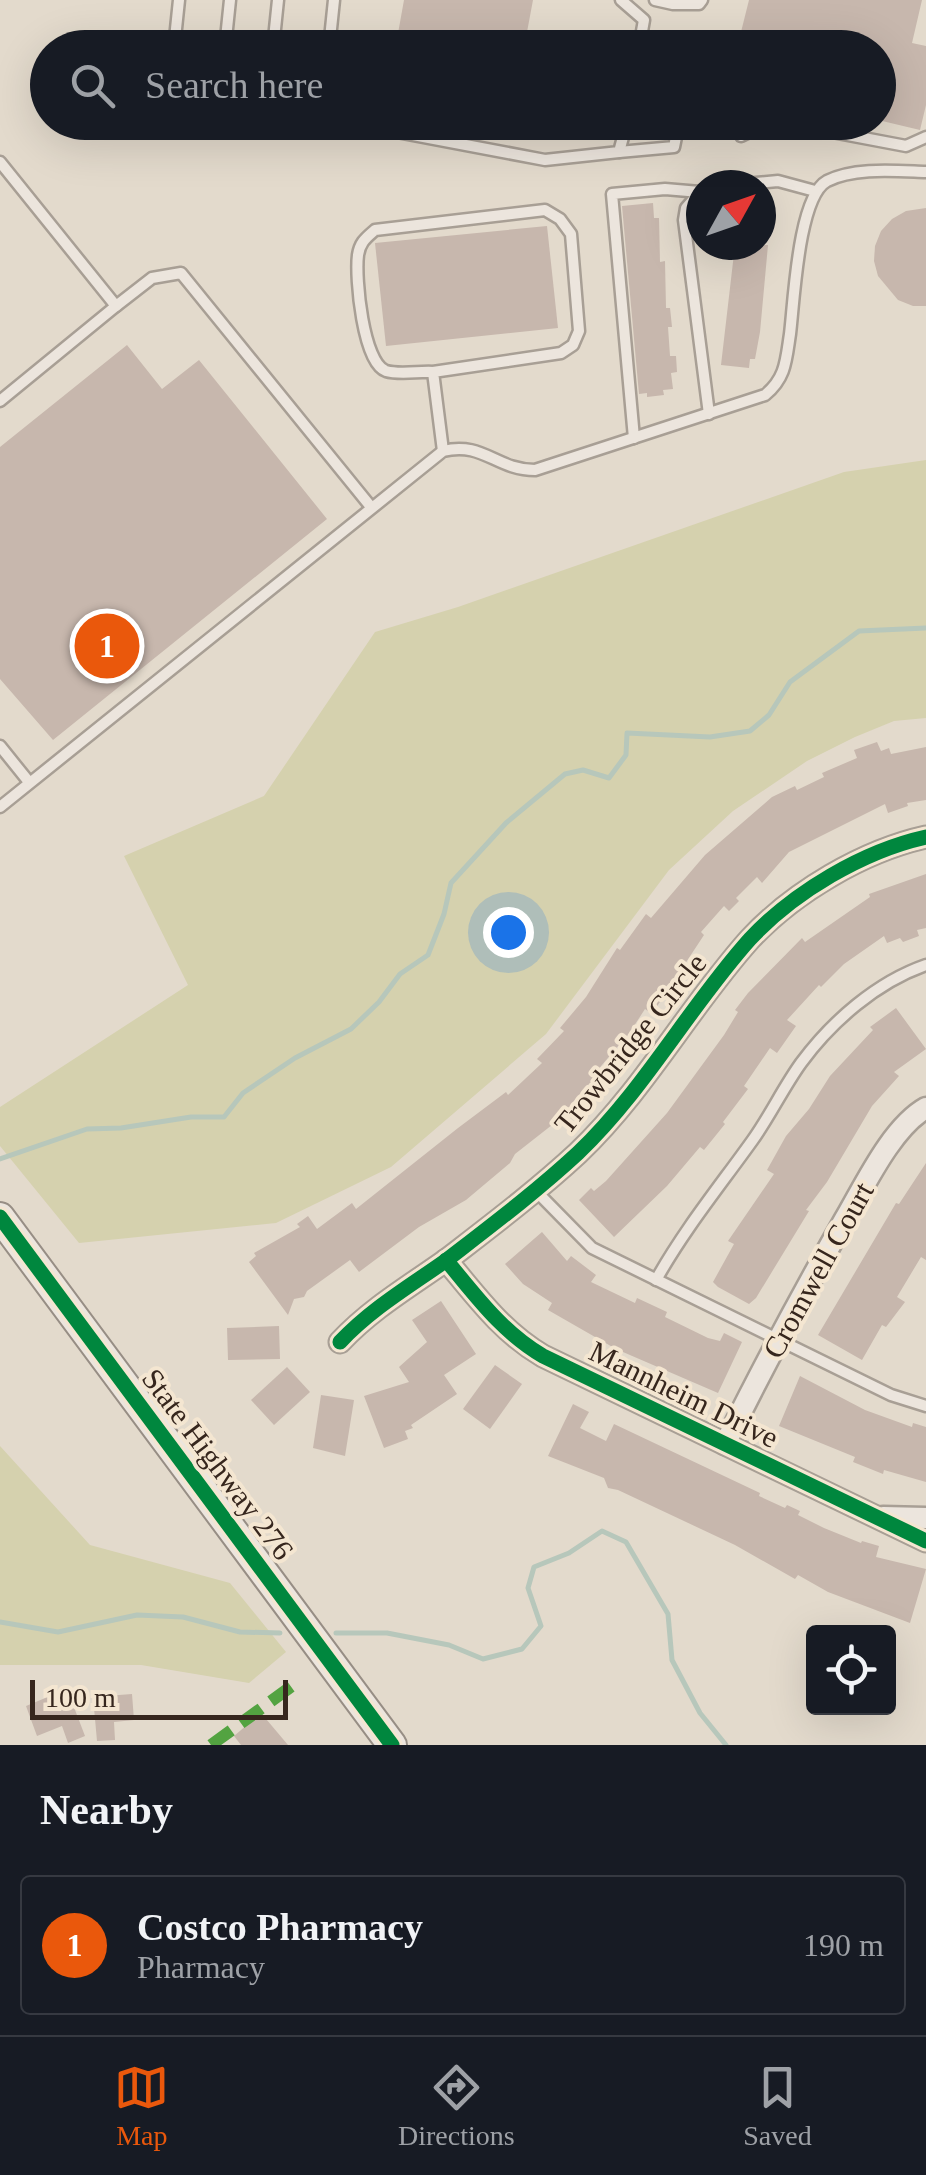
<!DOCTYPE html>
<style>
:root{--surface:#171b24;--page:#20242c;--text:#f1f3f6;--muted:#9ea1a6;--line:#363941;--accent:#ea580c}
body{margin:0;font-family:"Times New Roman",serif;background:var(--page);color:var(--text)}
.controls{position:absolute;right:30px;bottom:30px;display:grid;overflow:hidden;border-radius:10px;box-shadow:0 10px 40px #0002}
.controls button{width:90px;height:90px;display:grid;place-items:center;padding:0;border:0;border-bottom:2px solid var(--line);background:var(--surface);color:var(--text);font:50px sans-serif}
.compass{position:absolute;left:686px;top:170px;width:90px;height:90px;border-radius:50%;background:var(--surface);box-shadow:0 10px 40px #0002;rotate:50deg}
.scale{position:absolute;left:30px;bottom:25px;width:258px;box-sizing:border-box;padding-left:10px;border:5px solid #36261d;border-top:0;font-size:28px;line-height:35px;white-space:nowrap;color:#36261d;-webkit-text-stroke:8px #f4e6d1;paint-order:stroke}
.you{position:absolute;left:508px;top:932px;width:35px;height:35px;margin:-25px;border:8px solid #fff;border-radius:50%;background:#1a73e8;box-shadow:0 0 0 15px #1a73e833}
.badge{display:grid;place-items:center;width:65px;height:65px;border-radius:50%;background:var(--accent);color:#fff;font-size:32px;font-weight:700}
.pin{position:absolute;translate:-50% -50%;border:5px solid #fff;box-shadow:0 2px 10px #0006}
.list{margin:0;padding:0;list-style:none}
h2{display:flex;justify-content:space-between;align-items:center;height:130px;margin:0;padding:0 40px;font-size:42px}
h2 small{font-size:32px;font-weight:400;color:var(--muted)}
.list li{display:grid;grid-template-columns:65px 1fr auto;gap:30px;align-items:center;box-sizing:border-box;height:140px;margin:0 20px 20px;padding:0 20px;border:2px solid var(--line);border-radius:10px}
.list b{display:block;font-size:38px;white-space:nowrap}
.list p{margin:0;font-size:32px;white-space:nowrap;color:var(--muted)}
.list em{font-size:32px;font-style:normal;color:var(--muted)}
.icon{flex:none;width:55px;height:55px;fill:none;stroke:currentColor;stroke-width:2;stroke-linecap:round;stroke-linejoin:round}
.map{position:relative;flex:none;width:926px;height:1745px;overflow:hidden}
.search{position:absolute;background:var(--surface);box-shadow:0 10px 40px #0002;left:30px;right:30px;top:30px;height:110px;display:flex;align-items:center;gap:25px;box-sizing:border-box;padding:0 35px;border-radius:55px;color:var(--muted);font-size:38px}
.sheet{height:290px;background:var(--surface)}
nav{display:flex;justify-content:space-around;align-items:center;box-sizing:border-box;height:140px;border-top:2px solid var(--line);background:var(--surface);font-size:28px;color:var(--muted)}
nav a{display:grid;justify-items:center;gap:5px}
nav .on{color:var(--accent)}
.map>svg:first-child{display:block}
</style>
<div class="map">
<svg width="926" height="1745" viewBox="0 0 926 1745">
<rect width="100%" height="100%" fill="#e3dacc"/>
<g fill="#d5d1ae">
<polygon points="926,460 926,718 894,721 855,737 807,761 733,811 669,870 546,1034 391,1167 276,1223 79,1243 0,1146 0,1107 188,985 124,856 264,796 375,632 458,607 844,472"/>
<polygon points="0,1446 90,1545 230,1583 286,1652 249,1683 141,1665 0,1665"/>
</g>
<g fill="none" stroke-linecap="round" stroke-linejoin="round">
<g stroke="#b7c7bb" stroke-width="5">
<polyline points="0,1159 87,1129 121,1128 191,1117 224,1117 243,1093 295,1058 351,1029 379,1002 400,974 428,955 444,914 451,883 506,823 565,774 583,770 609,778 626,755 627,733 710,737 750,731 769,715 790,682 859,631 926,628"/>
<polyline points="0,1622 58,1632 137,1615 183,1617 240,1632 280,1633"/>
<polyline points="336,1633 387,1633 449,1645 483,1659 522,1649 541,1626 528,1588 534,1567 569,1553 602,1531 626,1542 668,1614 672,1660 700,1713 726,1745"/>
</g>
</g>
<g fill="#c7b7ad">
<polygon points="404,0 533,0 524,48 355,48 358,32 397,39"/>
<polygon points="749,0 922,0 912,43 926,46 926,105 920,130 878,120 878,48 737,48"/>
<polygon points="653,203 654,218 659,218 660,262 665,261 666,308 670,308 672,327 668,327 670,356 676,356 677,372 671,373 673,389 663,390 664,395 647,397 647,393 639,394 622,206"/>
<polygon points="926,208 926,306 913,306 898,300 878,276 874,261 875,246 881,231 892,219 906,211"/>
<polygon points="547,226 558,328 386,346 375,243"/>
<polygon points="735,245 768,245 760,332 755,359 750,359 749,368 721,365"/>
<polygon points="127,345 162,389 199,360 327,519 53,740 0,679 0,447"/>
<polygon points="877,742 881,751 889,748 891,754 926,747 926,800 907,803 908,806 888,813 885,804 789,852 762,883 757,877 736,898 739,901 729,911 724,906 701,932 704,935 652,1014 645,1009 621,1046 619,1045 596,1072 599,1074 573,1102 576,1104 566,1114 515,1154 510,1163 466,1200 419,1227 359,1272 350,1260 307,1291 304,1297 294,1299 288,1315 249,1262 256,1256 254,1253 300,1227 297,1224 308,1216 317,1229 352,1203 356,1209 458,1128 506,1092 508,1095 542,1063 537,1059 564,1031 560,1028 586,997 617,948 620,950 646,914 651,918 705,855 772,797 795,786 797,790 824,777 822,773 857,758 854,750"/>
<polygon points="926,874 926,928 917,930 919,936 903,942 900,938 887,943 884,936 844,964 821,987 819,985 787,1020 796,1026 777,1053 770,1048 744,1086 748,1089 723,1122 725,1124 704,1150 700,1147 667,1186 614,1237 579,1200 591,1188 594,1191 606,1181 667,1113 724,1035 738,1012 735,1010 748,993 802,938 805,942 870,897 869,894"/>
<polygon points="896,1008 926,1049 894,1072 899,1076 872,1106 827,1182 806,1210 809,1211 756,1298 749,1304 718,1287 713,1282 734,1244 728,1241 774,1174 767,1170 786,1136 809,1109 830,1076 873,1030 870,1027"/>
<polygon points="926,1163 926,1260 921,1257 897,1297 905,1302 886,1327 882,1325 862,1360 818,1335 896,1203 899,1204"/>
<polygon points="542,1232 567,1261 571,1256 596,1275 591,1282 635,1303 637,1298 667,1312 665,1317 708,1338 720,1341 724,1333 742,1342 718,1393 616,1349 548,1310 552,1303 523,1284 505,1264"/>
<polygon points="441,1301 476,1354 444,1375 457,1394 411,1425 413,1428 405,1431 408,1439 384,1448 364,1396 409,1382 399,1367 427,1342 412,1320"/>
<polygon points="279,1326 280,1359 228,1360 227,1328"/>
<polygon points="495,1365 522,1384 490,1429 463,1409"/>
<polygon points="287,1367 310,1392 274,1425 251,1400"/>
<polygon points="800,1376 865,1410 912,1427 913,1423 926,1427 926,1482 884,1470 883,1474 853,1462 855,1457 779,1426"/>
<polygon points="321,1395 354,1400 345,1456 313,1448"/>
<polygon points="573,1404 589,1412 580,1428 606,1441 614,1424 760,1493 759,1496 785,1508 787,1505 800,1511 798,1515 824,1528 861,1543 862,1541 879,1546 876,1557 926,1569 910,1623 828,1592 798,1575 795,1579 735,1545 618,1490 608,1488 604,1478 548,1456"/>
<polygon points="67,1689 85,1736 68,1743 62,1726 37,1736 26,1706"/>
<polygon points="132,1694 134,1720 114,1722 115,1740 97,1741 93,1697"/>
<polygon points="261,1713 288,1745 241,1745 234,1736"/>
</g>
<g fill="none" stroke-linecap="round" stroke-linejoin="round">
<g stroke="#a89f95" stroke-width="15">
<g id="lane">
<polyline points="621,0 644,20 639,48"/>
<polyline points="655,0 673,4 699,4 702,0"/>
<polyline points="174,48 179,0"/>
<polyline points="225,48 230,0"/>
<polyline points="273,48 278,0"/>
<polyline points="329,48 334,0"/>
<polyline points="344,122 545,160 619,152 627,122"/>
<polyline points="779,122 906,146 926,137"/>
<polyline points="741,136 770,122"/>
<polyline points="619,152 674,147 679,122"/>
<polyline points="0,162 116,306 152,278 181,273 371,507"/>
<polyline points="733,185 778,181 815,191"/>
<polyline points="701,191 686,208 684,220 709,414"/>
<path d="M433,372C420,371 399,375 386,371C363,363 355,278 358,255C360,242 366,238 375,230L545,210L560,219L571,234L579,331L573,345L561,353L433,372L443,451"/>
<polyline points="0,401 116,306"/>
<polyline points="634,438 612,194 665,189 700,192"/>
<polyline points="0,746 29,782"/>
<path d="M0,807L443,451C483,441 496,470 535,470L765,395C786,378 786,360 790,334C794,302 798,197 827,181C854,167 896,171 926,172"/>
<polyline points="536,1191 592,1248 891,1395 926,1406"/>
<path d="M656,1280C684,1230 719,1187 752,1141C770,1116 783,1088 801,1063C832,1021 877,982 926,965"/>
</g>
</g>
<g stroke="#a89f95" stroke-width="25">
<g id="street">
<path d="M446,1260C476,1296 502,1332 543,1356L926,1541"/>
<path d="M340,1342C372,1308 410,1286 448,1259C492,1225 537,1191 578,1153C645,1089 689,1007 750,939C794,892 863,851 926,837"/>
<path d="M725,1444C763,1367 803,1293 845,1219C865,1185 892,1127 926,1108"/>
<polyline points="883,1517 926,1518"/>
</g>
</g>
<g stroke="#978e85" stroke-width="32">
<polyline id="secondary" points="0,1217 392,1745"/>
</g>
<use href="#lane" stroke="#ece5dd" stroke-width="10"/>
<use href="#street" stroke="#ece5dd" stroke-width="20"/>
<use href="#secondary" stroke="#ece5dd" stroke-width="28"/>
<polyline stroke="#53a341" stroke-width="12" stroke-dasharray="25 12" stroke-linecap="butt" points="211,1745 292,1686"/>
<g stroke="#f4e6d1" stroke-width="21">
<g id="cycleway">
<polyline points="0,1217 392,1745"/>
<path d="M446,1260C476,1296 502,1332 543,1356L926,1541"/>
<path d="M340,1342C372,1308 410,1286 448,1259C492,1225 537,1191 578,1153C645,1089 689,1007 750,939C794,892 863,851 926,837"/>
</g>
</g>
<use href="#cycleway" stroke="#00873e" stroke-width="15"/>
</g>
<g text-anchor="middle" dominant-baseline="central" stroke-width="8" stroke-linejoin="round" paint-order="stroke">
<g font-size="30" fill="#36261d" stroke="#f4e6d1">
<text transform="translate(630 1043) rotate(-51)">Trowbridge Circle</text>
<text transform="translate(818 1270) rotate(-61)">Cromwell Court</text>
<text transform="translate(684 1394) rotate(26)">Mannheim Drive</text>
<text transform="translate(218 1464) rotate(53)">State Highway 276</text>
</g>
</g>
</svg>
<div class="controls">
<button><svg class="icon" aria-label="locate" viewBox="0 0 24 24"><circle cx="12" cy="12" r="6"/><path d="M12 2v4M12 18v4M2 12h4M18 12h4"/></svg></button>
</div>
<svg class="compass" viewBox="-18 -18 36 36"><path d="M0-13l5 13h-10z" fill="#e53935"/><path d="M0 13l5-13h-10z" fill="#9ea1a6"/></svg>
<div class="scale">100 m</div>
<div class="you"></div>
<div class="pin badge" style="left:107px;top:646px">1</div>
<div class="search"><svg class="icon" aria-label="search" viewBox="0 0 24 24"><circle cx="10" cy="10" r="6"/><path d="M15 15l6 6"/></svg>Search here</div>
</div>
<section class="sheet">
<h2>Nearby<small></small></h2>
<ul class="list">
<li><span class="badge">1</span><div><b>Costco Pharmacy</b><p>Pharmacy</p></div><em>190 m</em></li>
</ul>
</section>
<nav>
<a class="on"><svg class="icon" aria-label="map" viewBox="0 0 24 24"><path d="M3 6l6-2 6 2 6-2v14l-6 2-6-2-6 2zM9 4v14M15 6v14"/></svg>Map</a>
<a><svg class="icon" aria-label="directions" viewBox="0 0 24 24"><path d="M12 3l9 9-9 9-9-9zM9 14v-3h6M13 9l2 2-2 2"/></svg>Directions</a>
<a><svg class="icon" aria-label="saved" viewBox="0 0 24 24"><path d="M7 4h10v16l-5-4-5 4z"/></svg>Saved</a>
</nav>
